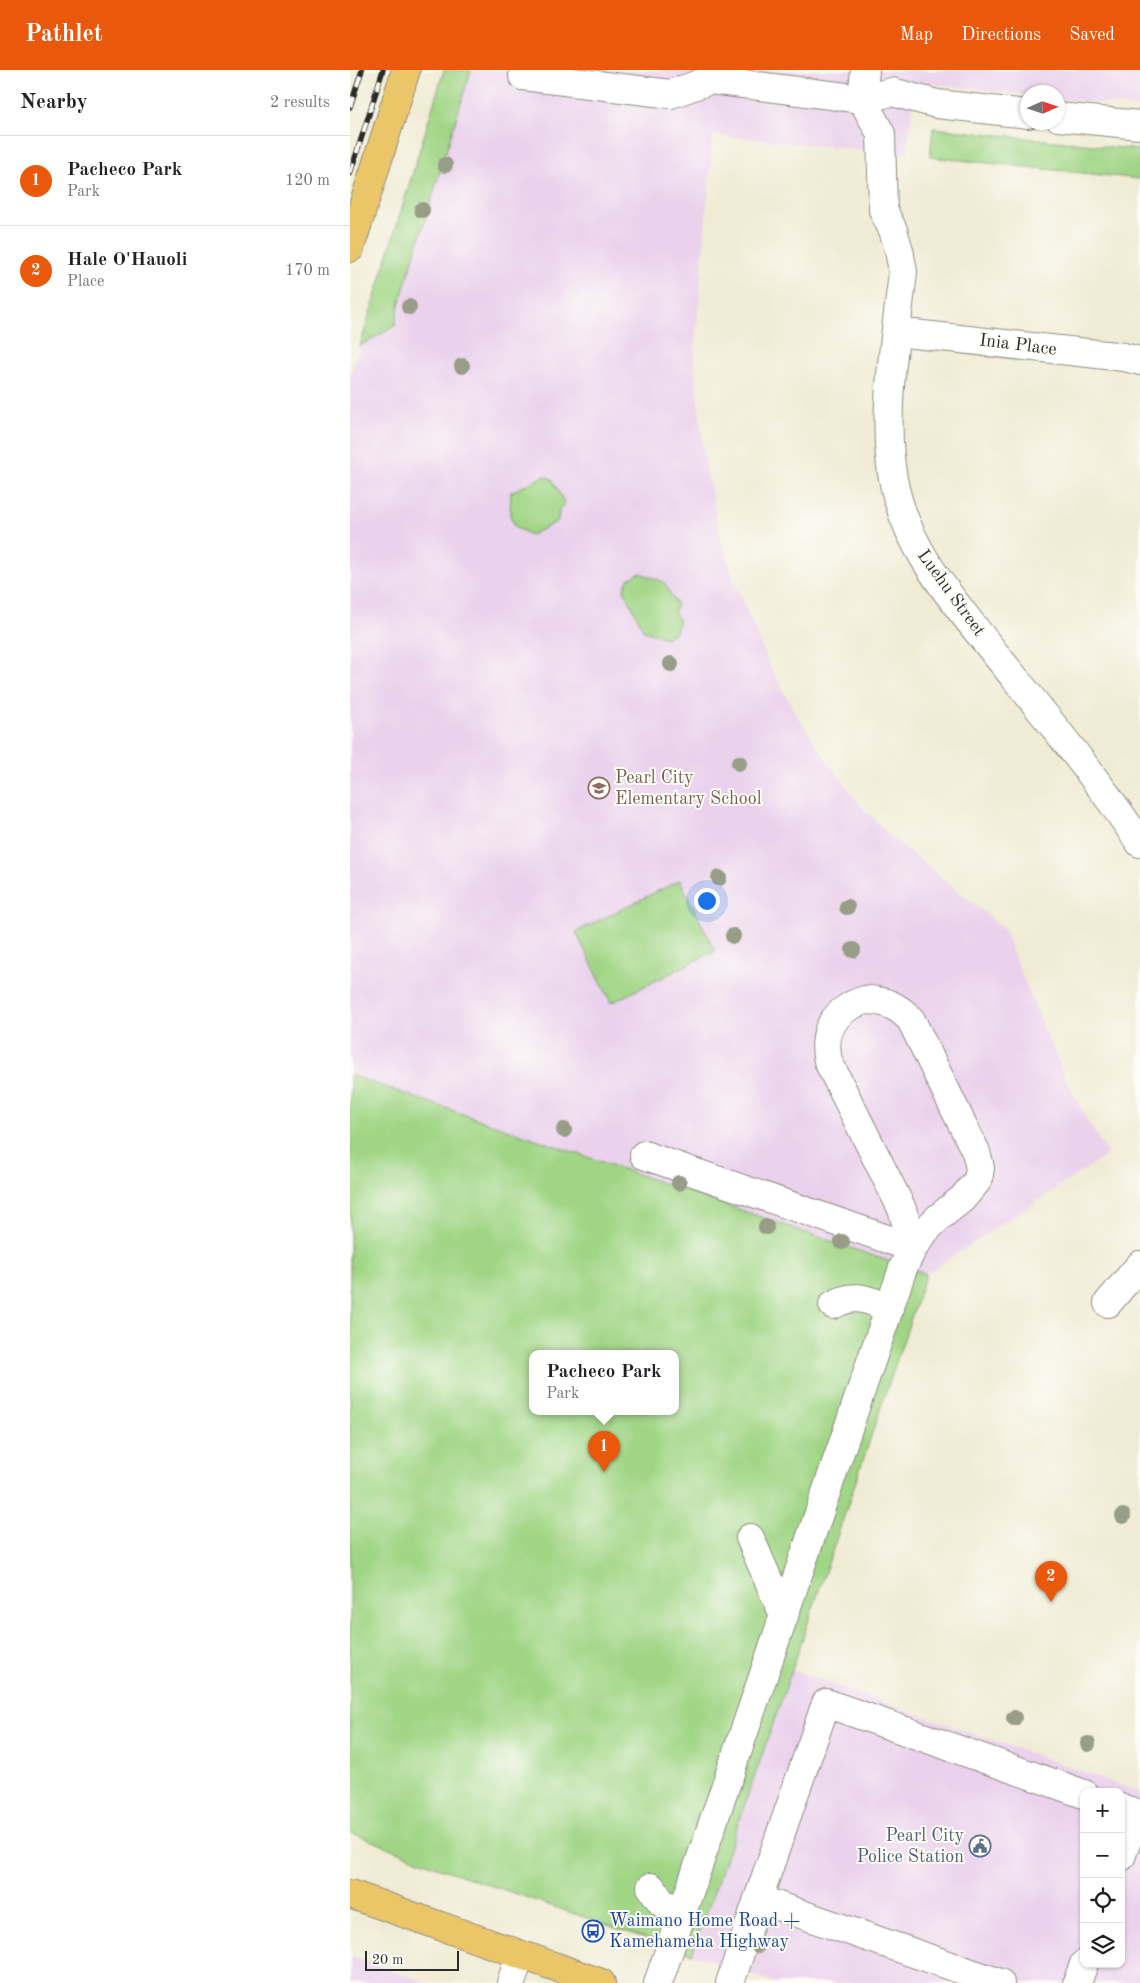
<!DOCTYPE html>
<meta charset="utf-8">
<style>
:root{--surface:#fff;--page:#f6f6f6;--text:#202124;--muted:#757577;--line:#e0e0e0;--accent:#ea580c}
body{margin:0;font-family:"Old Standard TT",serif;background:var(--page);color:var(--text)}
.controls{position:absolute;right:15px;bottom:15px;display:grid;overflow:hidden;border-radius:10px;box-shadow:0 1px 4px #0004}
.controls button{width:45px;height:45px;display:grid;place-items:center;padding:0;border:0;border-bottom:1px solid var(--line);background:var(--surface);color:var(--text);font:25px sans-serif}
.compass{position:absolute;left:670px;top:15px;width:45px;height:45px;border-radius:50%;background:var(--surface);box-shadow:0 1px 4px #0004;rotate:87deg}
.scale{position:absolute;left:15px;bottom:12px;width:94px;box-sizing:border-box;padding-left:5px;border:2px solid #2b2b2b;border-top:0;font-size:14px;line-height:18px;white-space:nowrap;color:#2b2b2b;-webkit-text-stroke:4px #fdfcf7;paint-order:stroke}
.you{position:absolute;left:356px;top:830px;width:18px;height:18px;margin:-12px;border:4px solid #fff;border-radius:50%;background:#1a73e8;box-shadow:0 0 0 8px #1a73e833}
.badge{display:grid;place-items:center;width:32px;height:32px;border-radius:50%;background:var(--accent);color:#fff;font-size:16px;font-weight:700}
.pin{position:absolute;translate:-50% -41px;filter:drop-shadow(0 1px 2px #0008)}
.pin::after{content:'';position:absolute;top:26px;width:18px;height:15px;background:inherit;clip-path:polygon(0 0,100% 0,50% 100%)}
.popup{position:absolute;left:179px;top:1280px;width:150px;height:65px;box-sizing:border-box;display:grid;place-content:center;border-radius:10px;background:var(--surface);filter:drop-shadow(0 1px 4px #0005);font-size:16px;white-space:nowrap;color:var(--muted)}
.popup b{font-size:19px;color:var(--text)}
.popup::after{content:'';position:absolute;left:50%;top:100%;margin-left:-10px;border:10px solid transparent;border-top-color:var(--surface)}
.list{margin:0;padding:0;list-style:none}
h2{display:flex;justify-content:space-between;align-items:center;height:65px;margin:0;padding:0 20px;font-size:21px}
h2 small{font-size:16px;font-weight:400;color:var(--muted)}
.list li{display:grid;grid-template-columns:32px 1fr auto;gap:15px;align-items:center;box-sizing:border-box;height:90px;padding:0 20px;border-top:1px solid var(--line)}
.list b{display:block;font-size:19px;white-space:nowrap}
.list p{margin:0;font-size:16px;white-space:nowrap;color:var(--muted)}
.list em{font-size:16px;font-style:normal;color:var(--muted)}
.icon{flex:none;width:28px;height:28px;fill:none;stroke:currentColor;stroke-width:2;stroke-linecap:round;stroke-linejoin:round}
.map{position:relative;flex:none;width:790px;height:1913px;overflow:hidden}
header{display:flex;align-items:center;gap:30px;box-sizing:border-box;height:70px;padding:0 25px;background:var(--accent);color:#fff}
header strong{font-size:24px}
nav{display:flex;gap:28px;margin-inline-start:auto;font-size:18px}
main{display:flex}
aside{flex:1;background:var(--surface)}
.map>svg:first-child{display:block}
</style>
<header>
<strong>Pathlet</strong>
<nav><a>Map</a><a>Directions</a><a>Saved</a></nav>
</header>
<main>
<aside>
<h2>Nearby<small>2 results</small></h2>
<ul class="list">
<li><span class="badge">1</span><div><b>Pacheco Park</b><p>Park</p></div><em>120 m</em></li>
<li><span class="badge">2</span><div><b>Hale O'Hauoli</b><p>Place</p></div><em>170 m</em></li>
</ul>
</aside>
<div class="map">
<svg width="790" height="1913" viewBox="0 0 790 1913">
<rect width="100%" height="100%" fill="#fdfcf7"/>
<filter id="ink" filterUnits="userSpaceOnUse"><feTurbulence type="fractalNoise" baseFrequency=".02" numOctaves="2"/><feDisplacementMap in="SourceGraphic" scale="10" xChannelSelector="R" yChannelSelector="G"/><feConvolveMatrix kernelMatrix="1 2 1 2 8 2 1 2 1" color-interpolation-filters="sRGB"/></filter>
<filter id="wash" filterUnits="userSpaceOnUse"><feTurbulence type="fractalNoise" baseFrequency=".0096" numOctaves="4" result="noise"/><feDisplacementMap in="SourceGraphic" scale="20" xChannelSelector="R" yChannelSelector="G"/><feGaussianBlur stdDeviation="1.12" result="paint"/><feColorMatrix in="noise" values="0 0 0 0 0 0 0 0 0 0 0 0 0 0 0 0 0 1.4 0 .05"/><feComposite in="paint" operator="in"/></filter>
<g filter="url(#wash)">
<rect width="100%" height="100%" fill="#f0ebd4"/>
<g fill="#ead1ec" fill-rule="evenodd">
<polygon points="121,0 790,0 790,37 708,29 708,22 678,22 677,25 565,12 557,84 363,65 344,290 354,384 370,466 384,509 419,594 443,639 468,678 510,735 540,766 652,857 712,1001 738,1052 758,1084 576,1204 0,1005 0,307 10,276 45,256 49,235"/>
<path d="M442,1600L790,1722V1913H426L342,1884ZM734,1722H771V1894H734Z"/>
<polygon points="0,1886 77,1913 0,1913"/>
</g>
<g fill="#a0d585" stroke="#668058" fill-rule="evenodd">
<polygon points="94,0 121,0 49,235 45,256 10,276"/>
<polygon points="583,58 790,80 790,109 580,87"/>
<polygon points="194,406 202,409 215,434 209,441 208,451 181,465 166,458 160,446 161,422"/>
<polygon points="290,503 314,512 327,535 324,541 329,550 326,562 315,568 294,561 274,520 278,509"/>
<polygon points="330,810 365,881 261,933 226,862"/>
<path d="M0,1005L576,1204L442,1600L342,1884L87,1797L0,1762ZM183,1283H325V1341H183Z"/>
</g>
</g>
<g filter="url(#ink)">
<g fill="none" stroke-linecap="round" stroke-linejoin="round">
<g stroke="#8e8b80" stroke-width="30">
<g id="minor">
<path d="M515,0L512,29L531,64L533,140L543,160L549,180L553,202C546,267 531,344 543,409C556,480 604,531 647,586C696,647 747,708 790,773"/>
<polyline points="173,6 321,24 360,10 512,29 542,22 587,34 678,44"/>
<polyline points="708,47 790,55"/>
<polyline points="546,262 774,287 790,291"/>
<path d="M515,930C535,930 548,936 561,950L626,1082L630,1098L628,1110L612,1129L588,1148L576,1160L563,1178L552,1139L478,991C471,960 485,939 515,930Z"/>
<polyline points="294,1085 563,1178 553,1198 308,1913"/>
<polyline points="758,1233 790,1195"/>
<path d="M483,1235C504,1222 518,1230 540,1238"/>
<polyline points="400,1468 434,1546"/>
<polyline points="771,1738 787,1743 771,1787"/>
<polyline points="301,1817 312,1833 333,1841"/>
<polyline points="408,1829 476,1633 734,1724"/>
<polyline points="161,1913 170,1885"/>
<polyline points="380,1913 408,1829 650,1913"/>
<polyline points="727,1913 734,1894"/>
</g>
</g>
<g stroke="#8e8b80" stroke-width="30">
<g id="major">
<polyline points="0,178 56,0"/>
<polyline points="0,1824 251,1913"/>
</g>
</g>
<use href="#minor" stroke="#fff" stroke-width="28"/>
<use href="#major" stroke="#ebc669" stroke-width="28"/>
<g stroke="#2b2b2b" stroke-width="5.5">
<g id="rail">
<polyline points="0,37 12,0"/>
<polyline points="0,104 33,0"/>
</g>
</g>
<use href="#rail" stroke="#fdfcf7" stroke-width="4" stroke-dasharray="11" stroke-linecap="butt"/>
</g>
<g fill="#979d86">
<circle cx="95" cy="95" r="8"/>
<circle cx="72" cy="140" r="8"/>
<circle cx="59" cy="237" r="8"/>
<circle cx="112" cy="296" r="8"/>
<circle cx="321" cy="594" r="8"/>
<circle cx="389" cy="693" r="8"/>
<circle cx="369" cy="808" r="8"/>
<circle cx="497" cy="837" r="8"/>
<circle cx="383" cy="866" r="8"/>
<circle cx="503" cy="880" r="8"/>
<circle cx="214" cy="1060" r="8"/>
<circle cx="329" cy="1113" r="8"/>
<circle cx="416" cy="1157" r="8"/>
<circle cx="492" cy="1172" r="8"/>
<circle cx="773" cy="1446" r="8"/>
<circle cx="664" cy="1648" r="8"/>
<circle cx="738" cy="1674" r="8"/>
<circle cx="408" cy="1875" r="8"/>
</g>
</g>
<defs>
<g id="school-ring" transform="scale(1.125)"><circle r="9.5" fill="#fdfcf7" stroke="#8d6e63" stroke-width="1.5"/><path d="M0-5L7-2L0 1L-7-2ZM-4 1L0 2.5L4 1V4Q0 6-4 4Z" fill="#8d6e63"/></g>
<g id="civic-ring" transform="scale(1.125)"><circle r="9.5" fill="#fdfcf7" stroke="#5c6f8a" stroke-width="1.5"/><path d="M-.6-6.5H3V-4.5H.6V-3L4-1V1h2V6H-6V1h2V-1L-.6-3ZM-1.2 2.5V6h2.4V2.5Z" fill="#5c6f8a"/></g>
<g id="bus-ring" transform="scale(1.125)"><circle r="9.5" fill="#fdfcf7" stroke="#1a4fb4" stroke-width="1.5"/><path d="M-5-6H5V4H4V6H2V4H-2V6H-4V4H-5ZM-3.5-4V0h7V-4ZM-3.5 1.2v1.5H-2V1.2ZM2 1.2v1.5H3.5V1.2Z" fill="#1a4fb4"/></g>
</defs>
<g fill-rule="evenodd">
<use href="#school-ring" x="249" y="718"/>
<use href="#civic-ring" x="630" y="1776"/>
<use href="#bus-ring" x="243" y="1861"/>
</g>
<g text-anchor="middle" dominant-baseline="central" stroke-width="4" stroke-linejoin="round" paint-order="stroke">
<g font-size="18" fill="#2b2b2b" stroke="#fdfcf7">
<text transform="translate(668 275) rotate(7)">Inia Place</text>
<text transform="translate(601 523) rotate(54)">Luehu Street</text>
</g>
<g font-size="18" fill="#785e54" stroke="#fdfcf7" text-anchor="start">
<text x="265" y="708">Pearl City<tspan x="265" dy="21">Elementary School</tspan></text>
</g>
<g font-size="18" fill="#4e5e75" stroke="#fdfcf7" text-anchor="end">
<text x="614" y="1766">Pearl City<tspan x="614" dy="21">Police Station</tspan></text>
</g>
<g font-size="18" fill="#164399" stroke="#fdfcf7" text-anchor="start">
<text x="259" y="1851">Waimano Home Road +<tspan x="259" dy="21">Kamehameha Highway</tspan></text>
</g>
</g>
</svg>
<div class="controls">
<button>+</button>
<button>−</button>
<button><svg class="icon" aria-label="locate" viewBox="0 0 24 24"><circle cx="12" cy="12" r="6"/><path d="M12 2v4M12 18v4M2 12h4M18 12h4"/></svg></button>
<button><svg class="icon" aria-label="layers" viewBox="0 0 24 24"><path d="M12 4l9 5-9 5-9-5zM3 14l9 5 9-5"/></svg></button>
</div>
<svg class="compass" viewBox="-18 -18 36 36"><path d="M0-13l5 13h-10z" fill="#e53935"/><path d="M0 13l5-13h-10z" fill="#757577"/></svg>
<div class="scale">20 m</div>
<div class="you"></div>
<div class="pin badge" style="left:254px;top:1402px">1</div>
<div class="popup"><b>Pacheco Park</b>Park</div>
<div class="pin badge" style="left:701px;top:1532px">2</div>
</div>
</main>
